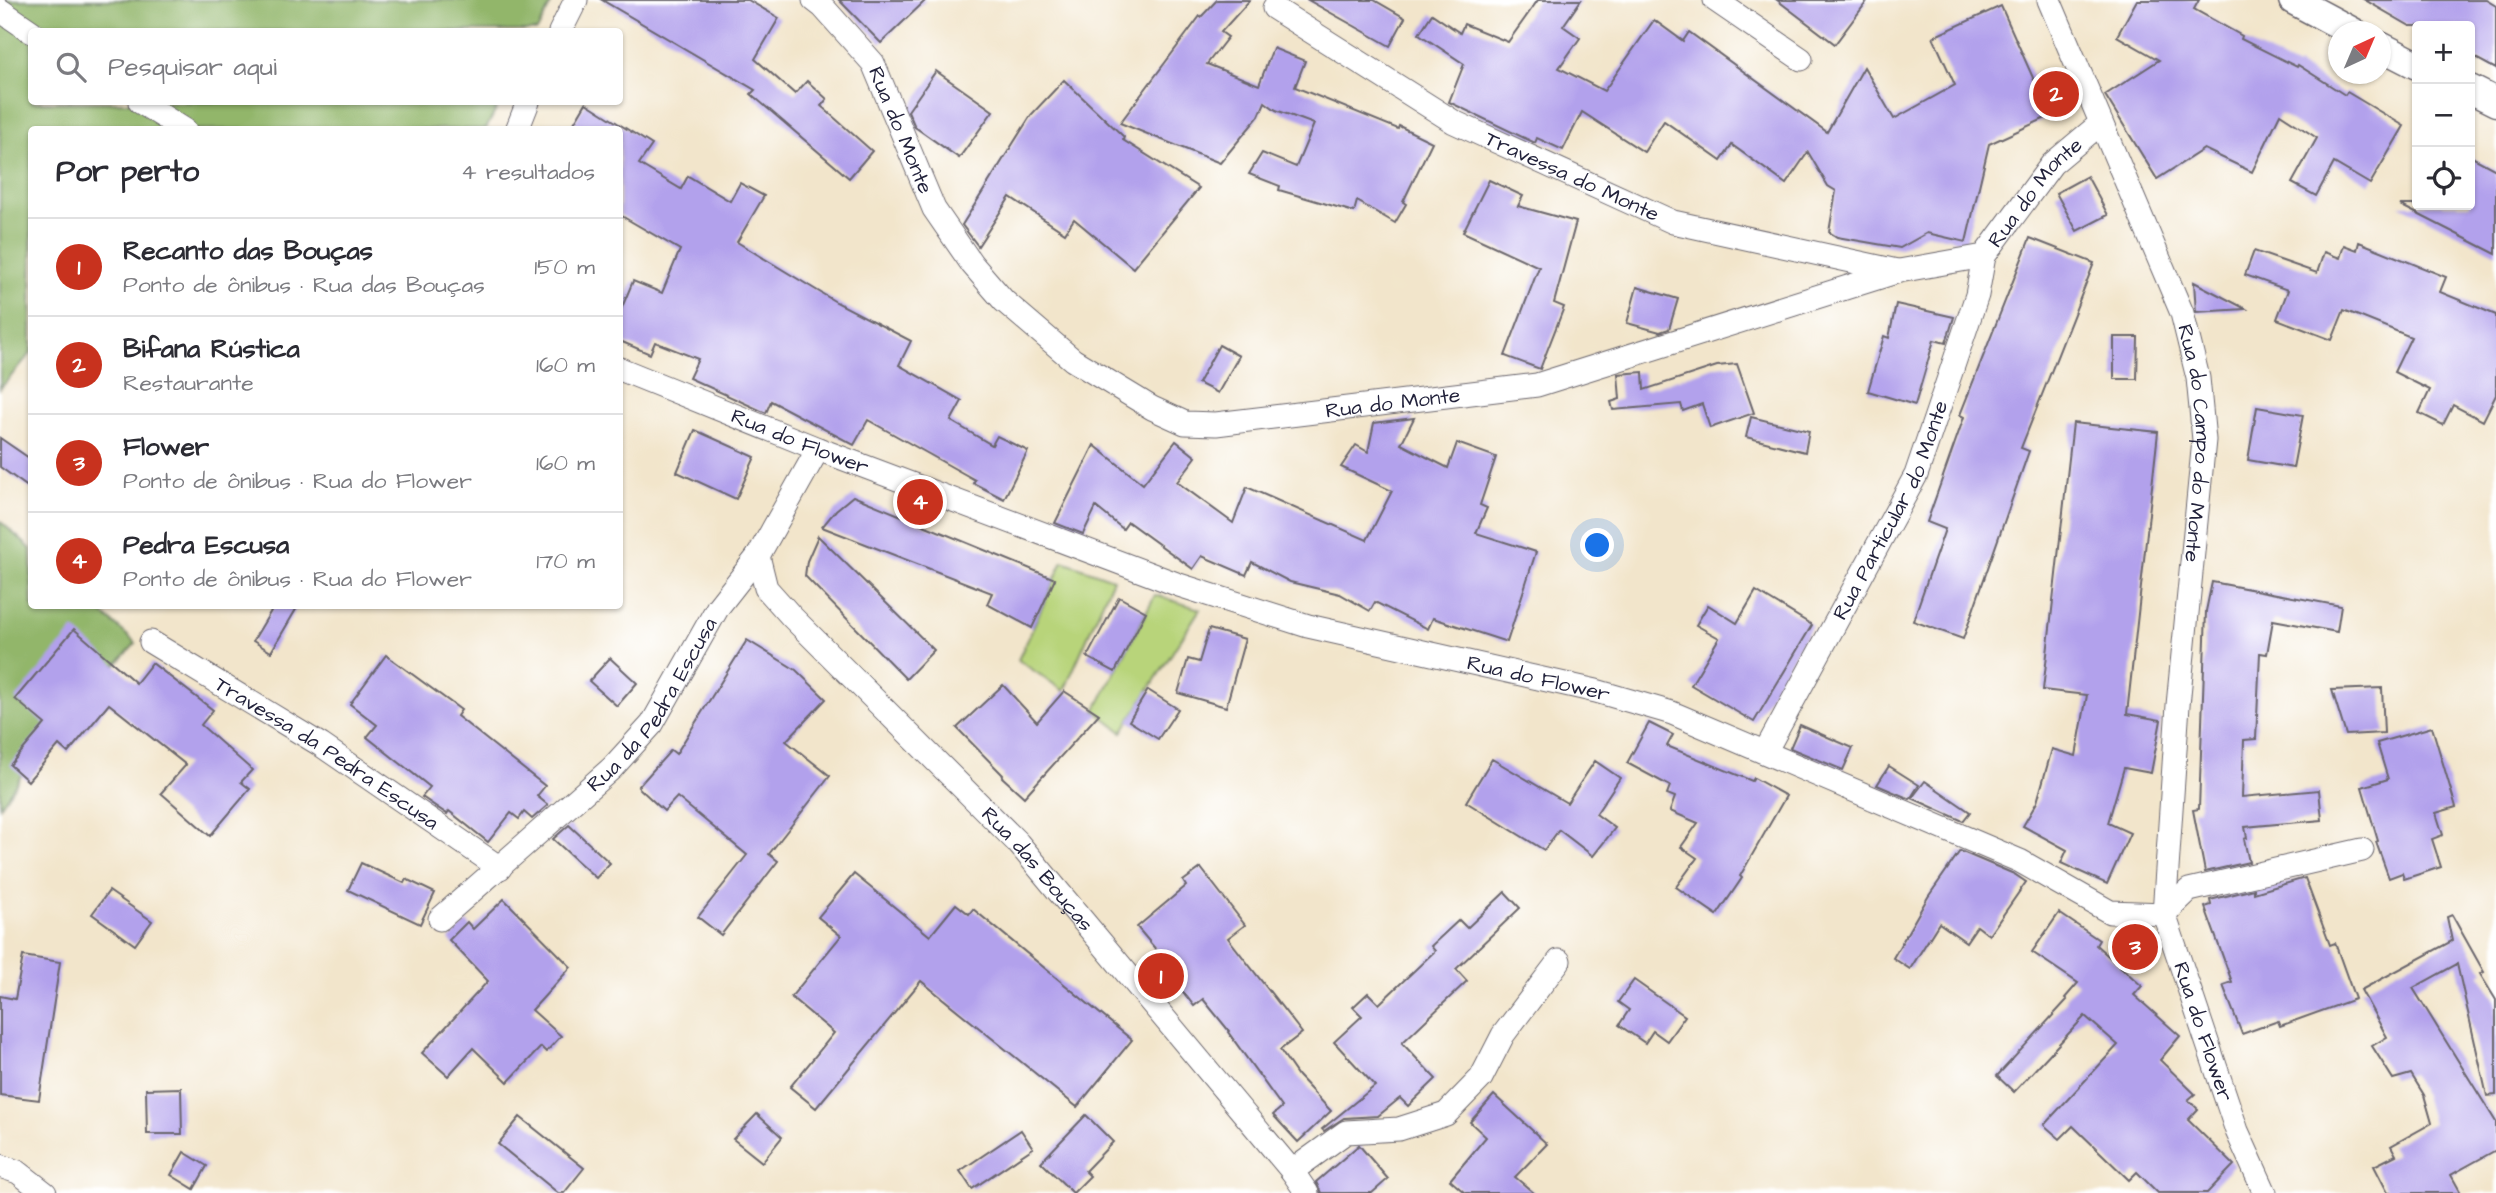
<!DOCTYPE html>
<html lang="pt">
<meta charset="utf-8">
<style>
:root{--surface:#fff;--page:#f7f7f7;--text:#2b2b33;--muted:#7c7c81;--line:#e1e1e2;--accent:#c8321e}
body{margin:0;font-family:"Architects Daughter",sans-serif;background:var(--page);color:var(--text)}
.controls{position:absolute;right:21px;top:21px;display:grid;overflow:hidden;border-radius:7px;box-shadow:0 2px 5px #0004}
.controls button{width:63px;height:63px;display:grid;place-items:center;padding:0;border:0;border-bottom:2px solid var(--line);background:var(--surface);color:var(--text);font:35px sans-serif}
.compass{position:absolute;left:2328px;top:21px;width:63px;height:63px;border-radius:50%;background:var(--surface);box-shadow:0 2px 5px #0004;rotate:44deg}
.you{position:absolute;left:1598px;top:546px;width:24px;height:24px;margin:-18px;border:5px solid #fff;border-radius:50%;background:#1a73e8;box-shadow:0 0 0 10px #1a73e833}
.badge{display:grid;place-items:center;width:46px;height:46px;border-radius:50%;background:var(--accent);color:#fff;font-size:23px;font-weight:700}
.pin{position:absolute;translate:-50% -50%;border:4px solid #fff;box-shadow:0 2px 7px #0006}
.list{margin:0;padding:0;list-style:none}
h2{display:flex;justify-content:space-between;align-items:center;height:91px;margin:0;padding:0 28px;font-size:30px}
h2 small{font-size:23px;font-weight:400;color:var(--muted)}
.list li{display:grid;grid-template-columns:46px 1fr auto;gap:21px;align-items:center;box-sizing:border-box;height:98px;padding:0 28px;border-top:2px solid var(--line)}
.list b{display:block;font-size:26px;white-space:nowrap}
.list p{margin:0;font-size:23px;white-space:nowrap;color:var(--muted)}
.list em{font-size:23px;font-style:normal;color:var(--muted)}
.icon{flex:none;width:38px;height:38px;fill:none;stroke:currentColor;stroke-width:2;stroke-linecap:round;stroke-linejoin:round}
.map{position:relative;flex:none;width:2496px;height:1193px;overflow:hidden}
.search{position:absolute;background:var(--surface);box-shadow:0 2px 5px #0004;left:28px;top:28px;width:595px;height:77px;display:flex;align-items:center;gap:18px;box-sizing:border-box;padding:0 24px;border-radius:7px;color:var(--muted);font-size:26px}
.panel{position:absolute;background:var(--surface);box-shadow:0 2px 5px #0004;left:28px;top:126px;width:595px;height:483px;border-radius:7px}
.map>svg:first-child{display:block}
</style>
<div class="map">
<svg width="2496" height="1193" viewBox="0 0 2496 1193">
<rect width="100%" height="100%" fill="#fff"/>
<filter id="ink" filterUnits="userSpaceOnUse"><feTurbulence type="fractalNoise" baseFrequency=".0143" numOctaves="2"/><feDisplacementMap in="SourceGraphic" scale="14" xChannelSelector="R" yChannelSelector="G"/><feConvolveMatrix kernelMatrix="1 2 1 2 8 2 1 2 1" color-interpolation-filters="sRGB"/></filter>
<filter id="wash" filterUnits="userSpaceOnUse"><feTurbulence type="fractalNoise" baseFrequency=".00686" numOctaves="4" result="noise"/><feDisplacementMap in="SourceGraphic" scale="28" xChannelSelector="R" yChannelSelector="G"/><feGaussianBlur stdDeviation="1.57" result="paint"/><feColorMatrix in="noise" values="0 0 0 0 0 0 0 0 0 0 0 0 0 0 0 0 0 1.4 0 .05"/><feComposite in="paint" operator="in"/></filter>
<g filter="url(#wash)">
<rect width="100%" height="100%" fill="#f2e5cb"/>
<g fill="#b8d47a" stroke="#6d7b5a" stroke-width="2">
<polygon points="1063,561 1113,579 1064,691 1018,660"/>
<polygon points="1155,595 1200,609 1122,732 1095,711"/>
</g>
<g fill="#92b66a" stroke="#5a6c52" stroke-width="2">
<polygon points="0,0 553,0 537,31 32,32 32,102 500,102 486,129 32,130 31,353 0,389"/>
<polygon points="0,521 31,549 32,606 94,606 136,643 41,746 0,807"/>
</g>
<g id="blocks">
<g fill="#b2a1ec">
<polygon points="602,0 748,0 779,18 755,59 795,94 807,81 827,99 821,106 872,151 849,178 751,94 755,90"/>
<polygon points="839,0 926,0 881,43"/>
<polygon points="1217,0 1250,0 1221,32 1228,37 1207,64 1259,85 1273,48 1305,61 1295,87 1398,129 1399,126 1432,142 1403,202 1406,204 1395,223 1357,201 1354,212 1279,190 1280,186 1249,174 1262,153 1296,167 1314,124 1276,110 1265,102 1259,116 1220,163 1120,123 1200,16 1201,17"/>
<polygon points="1308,0 1374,0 1405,18 1390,46"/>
<polygon points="1538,0 1581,0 1563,26 1580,38 1559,68 1604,91 1654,20 1683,41 1689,32 1827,132 1864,67 1894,119 1955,85 1933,37 2001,6 2050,116 1989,144 1966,242 1927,233 1900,248 1837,237 1829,232 1836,191 1828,186 1808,152 1786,184 1732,145 1721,161 1664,121 1644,152 1582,112 1563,150 1537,138 1535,143 1449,102 1464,64 1419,34 1432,14 1460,33 1464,24 1508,42"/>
<polygon points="1777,0 1868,0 1835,44"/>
<polygon points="2137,0 2199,0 2194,9 2242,36 2241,39 2297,67 2298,65 2345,95 2347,92 2404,126 2370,184 2334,163 2316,196 2292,183 2317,138 2280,114 2252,172 2204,149 2157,179 2105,95 2159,60 2117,36"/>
<polygon points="2365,0 2486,0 2496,6 2496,69 2470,55 2470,26 2410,26"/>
<polygon points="936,71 993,111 959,158 915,127 908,111"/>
<polygon points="1064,80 1124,137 1123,140 1199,188 1133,268 1074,219 1065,233 1010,197 978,246 962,225 1031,115"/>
<polygon points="586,103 652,145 639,164 681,189 688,176 730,201 740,183 764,196 737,242 836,302 911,341 899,365 962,401 951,421 992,445 997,436 1028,451 1004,499 973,483 975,480 868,420 854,445 771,401 766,413 689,378 698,359 655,342 650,354 620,341 620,312 633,281 662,293 680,250 620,215 620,130 570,130"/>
<polygon points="2470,156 2496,170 2496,254 2400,205 2470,205"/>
<polygon points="2087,176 2108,215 2077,231 2056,193"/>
<polygon points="1489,180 1523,196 1518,206 1576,222 1554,303 1564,307 1540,369 1505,356 1539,267 1463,232"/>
<polygon points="2030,238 2094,263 2021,448 2029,451 1963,639 1913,621 1945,529 1927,522 1964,417 1960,415"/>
<polygon points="2359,242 2446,277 2440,292 2496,315 2496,395 2483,421 2453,405 2443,425 2419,413 2430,390 2394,372 2411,337 2344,310 2332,340 2277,319 2288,290 2245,275 2254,251 2317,273 2324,252 2340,258 2344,245 2357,250"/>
<polygon points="2194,282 2246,309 2196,312"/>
<polygon points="1637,287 1678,299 1669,329 1660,332 1627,323"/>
<polygon points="1896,304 1954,317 1946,343 1934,340 1915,405 1868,391 1884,336 1889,338"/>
<polygon points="2114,337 2138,337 2137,379 2114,379"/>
<polygon points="1219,345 1239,356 1218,393 1198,383"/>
<polygon points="1737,364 1754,413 1710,428 1702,404 1683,411 1681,404 1613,410 1611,402 1620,399 1618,374 1643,372 1644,390 1717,366"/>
<polygon points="2257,407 2303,415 2293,468 2248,460"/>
<polygon points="1751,417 1809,431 1805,452 1746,437"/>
<polygon points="1414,418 1401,444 1448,468 1457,443 1496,457 1480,505 1487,508 1476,533 1536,552 1507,642 1433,618 1428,629 1375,602 1370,611 1340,594 1290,582 1252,562 1246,575 1202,556 1193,569 1128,522 1123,529 1096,507 1083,534 1055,523 1094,445 1143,484 1176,441 1196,457 1177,482 1233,523 1247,487 1367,540 1392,491 1341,467 1356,445 1368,452 1374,423"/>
<polygon points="2073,423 2158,432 2127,714 2161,720 2151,773 2124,768 2108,823 2130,833 2107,884 2061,863 2067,850 2023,826 2037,802 2052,749 2076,756 2087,695 2043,690"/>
<polygon points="695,430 755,457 736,499 677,472"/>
<polygon points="0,438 32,460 32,490 0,467"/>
<polygon points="853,496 1055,579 1032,628 987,604 992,593 822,527 836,510"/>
<polygon points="818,536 934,650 906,679 805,576 807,561"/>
<polygon points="2212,582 2341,606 2337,632 2273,620 2267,654 2260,653 2256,739 2244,740 2242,797 2319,790 2322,820 2245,827 2247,838 2244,839 2249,862 2205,872 2193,810 2199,809 2206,611"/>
<polygon points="1756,591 1812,625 1754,722 1691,685 1719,638 1696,625 1708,605 1737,623"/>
<polygon points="1119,597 1146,612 1115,672 1087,657"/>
<polygon points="274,606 298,606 271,652 253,641"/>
<polygon points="74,629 136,683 152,663 213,710 201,725 252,770 241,782 250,789 210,836 161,793 186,765 109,704 68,753 59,745 28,781 10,765 45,724 15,699"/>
<polygon points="1209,629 1245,639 1226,707 1178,693 1188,659 1199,662"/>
<polygon points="747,640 796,670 826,699 786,741 830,776 769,854 778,861 721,935 698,917 747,855 677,797 664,811 638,787 671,750 676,754"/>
<polygon points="386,655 461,710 457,716 545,786 537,796 548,805 532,819 524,812 519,819 511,813 488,842 449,811 447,814 422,797 430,787 367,737 377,725 350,704"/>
<polygon points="610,658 637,683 617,706 589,681"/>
<polygon points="1003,685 1037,722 1064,691 1099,714 1024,797 1002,777 1003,775 957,728"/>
<polygon points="2382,688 2384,733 2346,735 2332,690"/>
<polygon points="1148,690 1178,709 1158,739 1129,721"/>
<polygon points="1649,723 1673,735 1667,746 1752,781 1754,778 1786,796 1740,876 1742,878 1717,915 1676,887 1697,858 1681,847 1698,823 1670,811 1675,797 1667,794 1670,786 1627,763"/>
<polygon points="1800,725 1853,748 1843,770 1790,748"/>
<polygon points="2432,727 2456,807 2436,813 2443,835 2432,839 2441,867 2404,879 2402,873 2389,878 2376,842 2378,841 2362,787 2388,779 2377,743"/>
<polygon points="1492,759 1567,803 1595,761 1620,778 1596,814 1615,828 1593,856 1559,830 1544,850 1466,802"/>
<polygon points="1889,766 1919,785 1910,799 1877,785"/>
<polygon points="1925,781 1970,812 1963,821 1912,798"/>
<polygon points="569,825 610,863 596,878 553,839"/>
<polygon points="1960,851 2014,874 2026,882 1989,935 1977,926 1966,942 1939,923 1910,969 1893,958 1928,897"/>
<polygon points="361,863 404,883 406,879 435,893 420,924 348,890"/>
<polygon points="1201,868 1245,925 1228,938 1302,1033 1280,1050 1298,1076 1331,1111 1298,1142 1273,1115 1282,1107 1228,1032 1229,1031 1203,999 1194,1006 1174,980 1179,977 1137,927 1186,886 1183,881"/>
<polygon points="854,874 930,936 956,904 969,914 973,909 1132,1040 1077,1107 921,981 816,1108 790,1087 834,1033 791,997 841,936 818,917"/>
<polygon points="2305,878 2330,945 2335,943 2355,999 2280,1026 2278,1021 2242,1034 2223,985 2232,982 2205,907 2211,905 2210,900 2254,889 2254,893"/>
<polygon points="109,891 152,921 135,945 92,914"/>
<polygon points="1505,892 1520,908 1456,969 1467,981 1402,1043 1436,1079 1408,1106 1400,1098 1378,1116 1344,1118 1324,1131 1322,1129 1375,1086 1334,1042 1362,1016 1353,1007 1368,993 1379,1004 1435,951 1431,946 1459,920 1467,928"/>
<polygon points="504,899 571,967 532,1010 561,1036 546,1052 541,1047 508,1082 473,1048 448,1076 422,1053 488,981 449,940 467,922 473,929"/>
<polygon points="2059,913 2099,940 2096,945 2142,986 2134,995 2180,1036 2160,1060 2195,1094 2188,1100 2198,1109 2188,1120 2234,1165 2207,1193 2158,1193 2137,1172 2129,1180 2073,1126 2060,1139 2044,1125 2118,1045 2085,1016 2014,1092 1997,1076 2067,1000 2065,998 2078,983 2032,952"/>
<polygon points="2452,915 2484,972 2480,974 2496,1000 2496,1095 2487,1096 2457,964 2413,988 2496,1122 2496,1150 2451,1175 2461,1193 2388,1193 2374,1166 2396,1155 2391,1146 2432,1123 2424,1095 2411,1074 2393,1079 2372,1046 2387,1037 2361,990 2452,941 2447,917"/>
<polygon points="23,956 60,962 39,1100 0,1095 0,996 15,999"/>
<polygon points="1634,980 1685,1016 1667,1041 1653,1031 1645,1043 1619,1025 1629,1010 1618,1002"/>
<polygon points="181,1088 182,1134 147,1134 146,1089"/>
<polygon points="1494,1095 1547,1144 1515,1177 1534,1193 1465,1193 1450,1180 1486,1137 1470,1122"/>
<polygon points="757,1114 782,1137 762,1162 733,1139"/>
<polygon points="1086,1115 1113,1142 1085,1171 1090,1176 1073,1193 1041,1162"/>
<polygon points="520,1117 584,1168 564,1193 558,1193 498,1144"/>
<polygon points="1021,1130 1033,1148 972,1189 960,1171"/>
<polygon points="1359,1145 1388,1179 1372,1193 1321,1193 1316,1182"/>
<polygon points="184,1152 207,1166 194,1189 171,1175"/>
</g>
</g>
</g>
<g filter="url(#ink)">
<use href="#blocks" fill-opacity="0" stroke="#6b666d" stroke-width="2"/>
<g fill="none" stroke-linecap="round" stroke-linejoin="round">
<g stroke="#6b666d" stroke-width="25">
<g id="minor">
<path id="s1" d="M814,0L823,7L873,63L934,209L972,264L1004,301L1073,360L1152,408L1185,423L1216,424L1537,385L1899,271L1984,256L2052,164L2101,123"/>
<polyline points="1715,0 1801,59"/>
<path id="s2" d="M2049,0L2182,313L2198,378L2204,440L2178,705L2164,914L2237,1131L2265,1193"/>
<path id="s3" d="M1274,8L1454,122L1673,222L1897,271"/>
<polyline points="0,10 32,32"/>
<polyline points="560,32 576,0"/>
<polyline points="140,102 185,130"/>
<polyline points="517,130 528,102"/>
<path id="s4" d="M620,369L818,449L1179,585L1308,626L1596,691L1672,713L2020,861L2110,912L2164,914"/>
<path id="s5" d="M758,556L766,588L792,617L1018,843L1292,1171L1307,1193"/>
<path id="s6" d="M151,642L321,745L500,868"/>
<path id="s7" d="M1765,752L1916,475L1977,295L1984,256"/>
<polyline points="2164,914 2189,890 2362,850"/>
<path id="s8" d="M440,919L612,768L652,724L718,607L758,556L818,449"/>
<polyline points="0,1166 18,1172 45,1193"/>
<polyline points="1292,1171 1346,1132 1399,1129 1446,1114 1481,1078 1503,1035 1559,961"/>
</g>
</g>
<g stroke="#6b666d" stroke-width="31">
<g id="tertiary">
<polyline points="2293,0 2353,32"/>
<polyline points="2380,46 2417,65"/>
<polyline points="2470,89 2496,102"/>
</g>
</g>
<use href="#minor" stroke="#fff" stroke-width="23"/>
<use href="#tertiary" stroke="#fff" stroke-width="28"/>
</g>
</g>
<g text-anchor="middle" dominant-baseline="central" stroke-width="5" stroke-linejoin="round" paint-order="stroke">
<g font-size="21" fill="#22223b" stroke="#fff">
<text stroke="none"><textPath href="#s1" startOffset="159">Rua do Monte</textPath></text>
<text stroke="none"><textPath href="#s3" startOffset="343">Travessa do Monte</textPath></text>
<text stroke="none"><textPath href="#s1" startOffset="1482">Rua do Monte</textPath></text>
<text stroke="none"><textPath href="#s1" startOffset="789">Rua do Monte</textPath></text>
<text stroke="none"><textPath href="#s4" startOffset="194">Rua do Flower</textPath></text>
<text stroke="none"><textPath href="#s2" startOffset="472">Rua do Campo do Monte</textPath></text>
<text stroke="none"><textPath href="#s7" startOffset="273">Rua Particular do Monte</textPath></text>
<text stroke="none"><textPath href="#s4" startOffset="971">Rua do Flower</textPath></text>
<text stroke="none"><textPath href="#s8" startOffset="304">Rua da Pedra Escusa</textPath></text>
<text stroke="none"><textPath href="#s6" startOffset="208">Travessa da Pedra Escusa</textPath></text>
<text stroke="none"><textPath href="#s5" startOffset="424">Rua das Bouças</textPath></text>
<text stroke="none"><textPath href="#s2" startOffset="1069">Rua do Flower</textPath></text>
</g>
</g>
</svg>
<div class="controls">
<button>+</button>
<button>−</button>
<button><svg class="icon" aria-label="locate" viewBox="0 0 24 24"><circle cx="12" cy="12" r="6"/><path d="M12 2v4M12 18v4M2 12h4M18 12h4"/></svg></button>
</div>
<svg class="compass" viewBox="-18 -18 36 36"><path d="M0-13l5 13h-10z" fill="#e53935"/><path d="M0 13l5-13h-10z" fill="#7c7c81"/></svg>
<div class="you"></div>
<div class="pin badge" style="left:1161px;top:976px">1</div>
<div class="pin badge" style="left:2056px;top:94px">2</div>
<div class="pin badge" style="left:2135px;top:947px">3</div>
<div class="pin badge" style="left:920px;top:502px">4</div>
<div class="search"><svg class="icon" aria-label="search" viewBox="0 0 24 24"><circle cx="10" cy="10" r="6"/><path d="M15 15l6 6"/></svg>Pesquisar aqui</div>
<section class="panel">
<h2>Por perto<small>4 resultados</small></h2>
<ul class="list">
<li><span class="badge">1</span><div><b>Recanto das Bouças</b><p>Ponto de ônibus · Rua das Bouças</p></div><em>150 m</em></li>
<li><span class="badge">2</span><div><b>Bifana Rústica</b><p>Restaurante</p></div><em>160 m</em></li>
<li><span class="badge">3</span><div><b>Flower</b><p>Ponto de ônibus · Rua do Flower</p></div><em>160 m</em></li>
<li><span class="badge">4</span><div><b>Pedra Escusa</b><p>Ponto de ônibus · Rua do Flower</p></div><em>170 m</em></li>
</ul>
</section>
</div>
